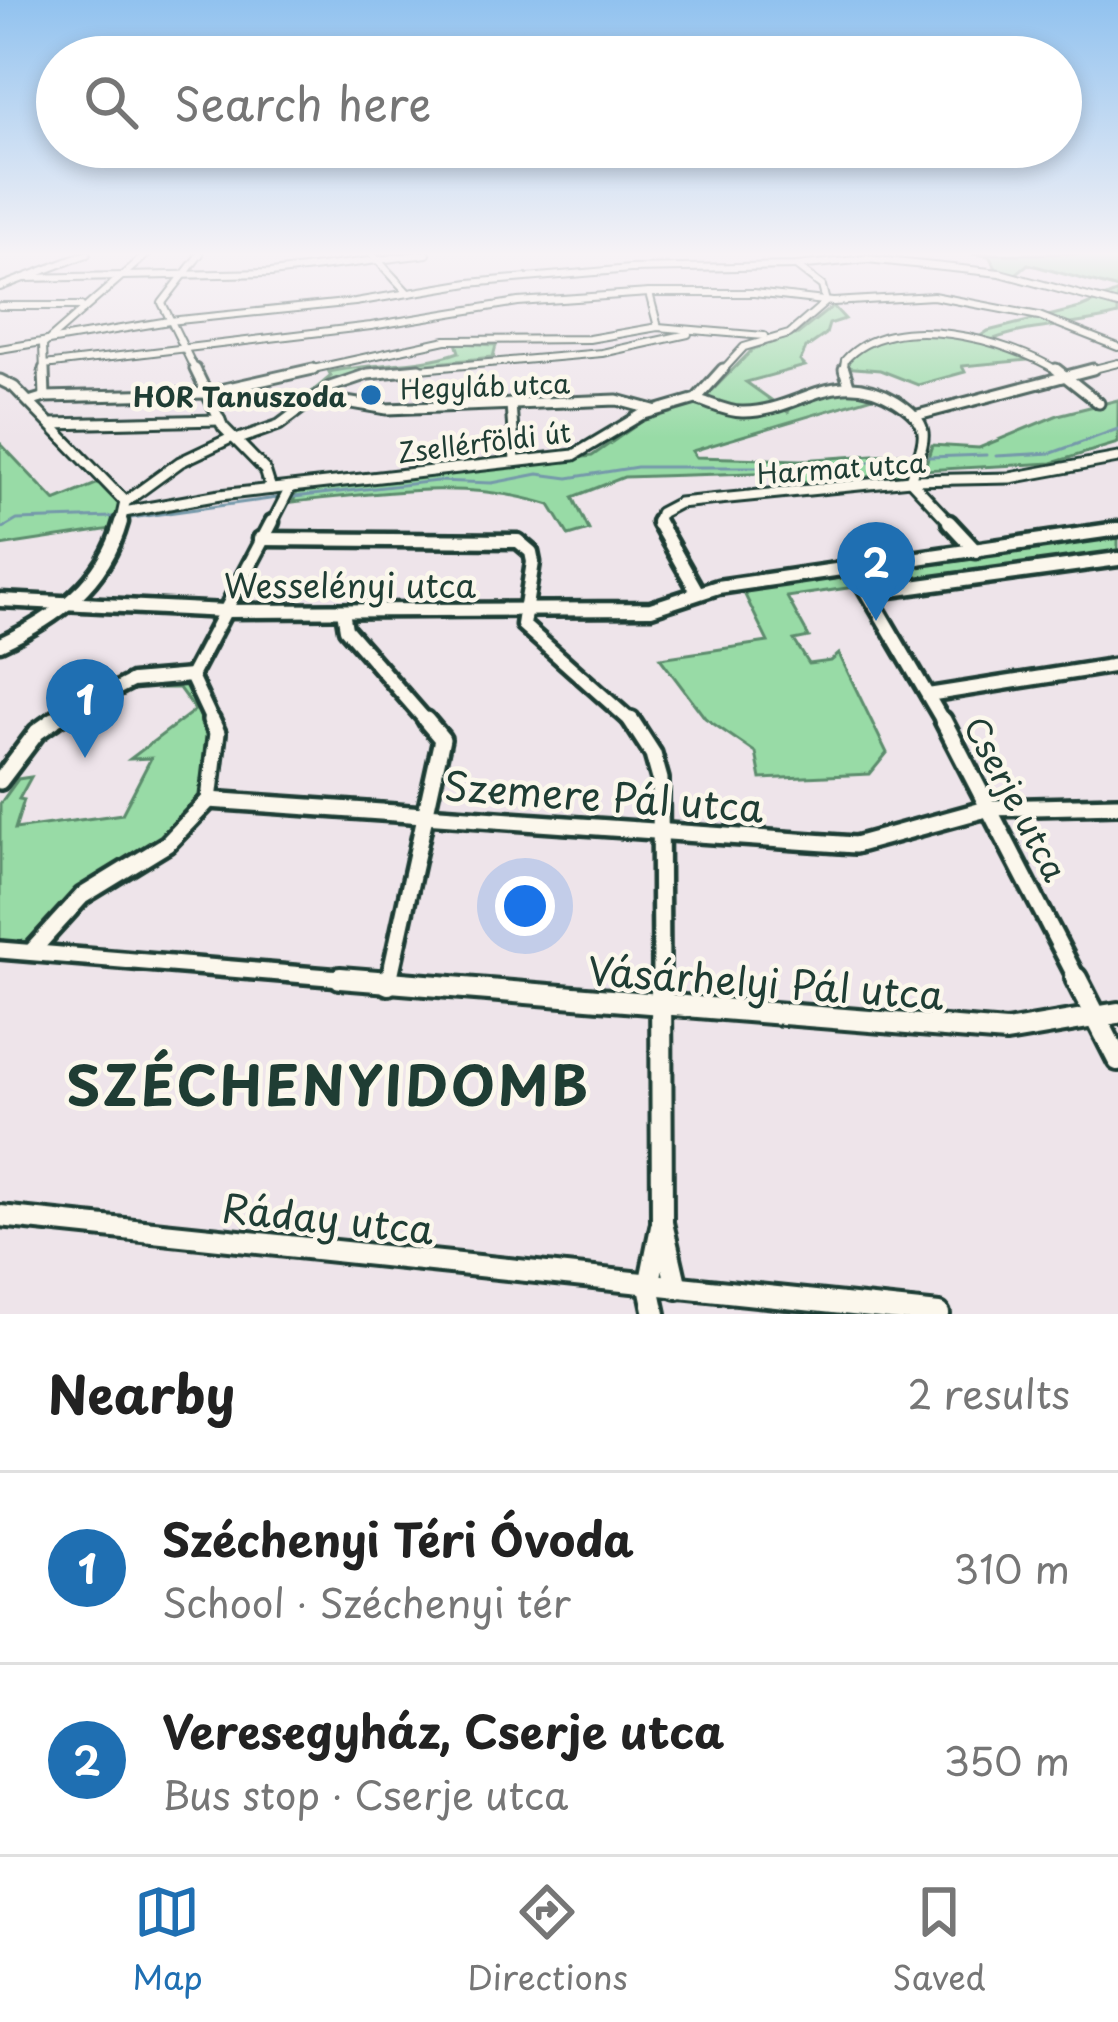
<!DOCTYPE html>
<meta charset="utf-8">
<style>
:root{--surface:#fff;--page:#f6f6f6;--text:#222;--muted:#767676;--line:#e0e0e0;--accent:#1f6fb2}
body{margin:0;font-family:"Playpen Sans",sans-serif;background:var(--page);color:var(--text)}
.you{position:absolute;left:525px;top:906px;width:42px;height:42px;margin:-30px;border:9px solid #fff;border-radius:50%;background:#1a73e8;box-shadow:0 0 0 18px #1a73e833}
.badge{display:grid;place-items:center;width:78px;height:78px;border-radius:50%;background:var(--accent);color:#fff;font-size:39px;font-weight:700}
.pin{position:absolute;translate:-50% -99px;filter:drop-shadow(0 3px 6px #0008)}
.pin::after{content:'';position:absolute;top:63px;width:42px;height:36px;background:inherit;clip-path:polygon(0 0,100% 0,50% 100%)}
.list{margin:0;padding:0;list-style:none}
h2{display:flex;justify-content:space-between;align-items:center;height:156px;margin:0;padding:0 48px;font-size:51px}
h2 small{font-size:39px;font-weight:400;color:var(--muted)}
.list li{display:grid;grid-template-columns:78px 1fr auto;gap:36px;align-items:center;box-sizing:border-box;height:192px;padding:0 48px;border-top:3px solid var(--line)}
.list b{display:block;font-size:45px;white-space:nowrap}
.list p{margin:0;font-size:39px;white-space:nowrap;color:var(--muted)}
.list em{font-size:39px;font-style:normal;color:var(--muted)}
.icon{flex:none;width:66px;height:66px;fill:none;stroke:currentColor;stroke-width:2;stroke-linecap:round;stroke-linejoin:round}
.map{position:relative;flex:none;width:1118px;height:1314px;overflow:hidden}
.search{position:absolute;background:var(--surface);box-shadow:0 6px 18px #0003;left:36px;right:36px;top:36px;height:132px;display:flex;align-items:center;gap:30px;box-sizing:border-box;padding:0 42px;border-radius:66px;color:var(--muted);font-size:45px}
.sheet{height:540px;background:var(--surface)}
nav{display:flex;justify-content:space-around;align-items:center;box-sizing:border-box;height:168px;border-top:3px solid var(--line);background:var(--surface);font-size:33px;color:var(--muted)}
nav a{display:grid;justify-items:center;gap:6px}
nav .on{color:var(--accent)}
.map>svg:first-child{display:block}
</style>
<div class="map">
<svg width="1118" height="1314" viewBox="0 0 1118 1314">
<rect width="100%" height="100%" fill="#eee4ea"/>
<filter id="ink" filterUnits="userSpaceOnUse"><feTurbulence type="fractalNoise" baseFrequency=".00833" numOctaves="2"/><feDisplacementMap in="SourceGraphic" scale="24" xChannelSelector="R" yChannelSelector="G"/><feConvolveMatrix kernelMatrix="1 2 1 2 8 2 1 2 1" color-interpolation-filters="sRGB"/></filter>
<g filter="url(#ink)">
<g fill="#98dba6" stroke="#5c8c6d" stroke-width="3">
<polygon points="972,254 1118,254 1118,289 1028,264 1016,274 997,270 989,256"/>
<path d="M1118,292V315C1076,327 1037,324 994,339L1039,359L962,366L965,372L918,385L880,370L842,367L862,344L910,334L979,337L988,331L1080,308Z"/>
<path d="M833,306L845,319L829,324L826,334L806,348L800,361L805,366L746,382L788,412L794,402L854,389L880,395L692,451L696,457L801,460L904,453L900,474L798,483L786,472L624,477L573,497L589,530L569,536L550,505C467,478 378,493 293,502L297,492L592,456L648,417L701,402L753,349L798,334Z"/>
<path d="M456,343L496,345L493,357L390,368L300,402L331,376L329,372C372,362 418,367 459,352Z"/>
<polygon points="1118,400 1118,443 1052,463 924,470 932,445 979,448 1058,415"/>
<polygon points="0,443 55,501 101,482 121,502 118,528 0,546"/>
<polygon points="1118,534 1118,556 873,589 862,572"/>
<polygon points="846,573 854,587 787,597 809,637 794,640 809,664 831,661 839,654 887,753 870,774 761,779 756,753 705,718 660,658 768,642 741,587"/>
<path d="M158,682H188C189,697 199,704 206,717C224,753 207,798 182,826L36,939L25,945H0V804L18,779L31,777L19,799L24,800L15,829L122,814L151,758L130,759L195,710L179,688H159Z"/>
</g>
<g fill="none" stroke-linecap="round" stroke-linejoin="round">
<g stroke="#7599aa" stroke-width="3">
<polyline points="996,456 1052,453 1118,429"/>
<polyline points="929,457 986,455"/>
<polyline points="294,497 437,481 492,483 538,474 568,478 637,467 810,467 905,459"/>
<polyline points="131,518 277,498"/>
<polyline points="0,530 17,520 113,517"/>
</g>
<g stroke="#1f3d34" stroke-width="10">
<g id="minor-far4">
<polyline points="372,254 408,293"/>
<polyline points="24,278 271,273 427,254"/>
<polyline points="0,287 87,254"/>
<polyline points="649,293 658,327"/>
<polyline points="0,306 81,306"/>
<polyline points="0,349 169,321 355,302 469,283 630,269 796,266 867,259 1000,273 1118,305"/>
<polyline points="44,365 371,326 518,302 649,293 754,293 833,302 933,296 1039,316 1118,347"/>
<polyline points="44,372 43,345 147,254"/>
<polyline points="196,372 162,303 200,254"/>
<polyline points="299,372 446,340 589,339 658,327 764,336"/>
<polyline points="385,372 602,353 688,334"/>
<polyline points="721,372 744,347 789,334 826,302 822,286 796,266"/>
<path d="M843,372L845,360C892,307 1009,340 1060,372"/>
<polyline points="1082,372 1118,363"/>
</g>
</g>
<g stroke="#1f3d34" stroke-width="15">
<g id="minor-far3">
<polyline points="44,369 45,397"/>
<polyline points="195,369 223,427 265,470 271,489"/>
<polyline points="844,369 849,385"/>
<polyline points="1056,369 1099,403"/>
<polyline points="0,380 14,387 125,502 120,525"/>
<polyline points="317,397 387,409 617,400 654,410"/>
<path d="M696,399C710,403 727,412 742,412C799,413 833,363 896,401C937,427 923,441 910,480"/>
<polyline points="29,402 45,397 206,393 313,369"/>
<polyline points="511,404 515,460"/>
<polyline points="918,415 1093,369"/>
<polyline points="51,424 220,420"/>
<polyline points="236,440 279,425 330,387 368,374 419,369"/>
<polyline points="910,480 952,525"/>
<polyline points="125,502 180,462 233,437"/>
<polyline points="124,512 220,495 574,455 641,415 696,399 723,369"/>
<polyline points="271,525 290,488"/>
<polyline points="657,525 660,513 679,503 910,480 1010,478 1118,458"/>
</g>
</g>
<g stroke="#1f3d34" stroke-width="21">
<g id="minor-far2">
<polyline points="658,522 698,593"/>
<polyline points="949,522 976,551"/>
<polyline points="260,539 518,541 531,552 533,562 523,625 633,723"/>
<polyline points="853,568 944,723"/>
<polyline points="868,593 1118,559"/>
<polyline points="0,600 225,611 651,609 718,587 1118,529"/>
<polyline points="343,611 346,629 428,723"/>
<path d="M0,644C56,618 104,584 121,522"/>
<polyline points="191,676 272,522"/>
<polyline points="191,676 213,723"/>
<polyline points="928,695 1118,665"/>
<polyline points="50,723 132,681 191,676"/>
</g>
</g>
<g stroke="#1f3d34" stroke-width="24">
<g id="minor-far1">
<polyline points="631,720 653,754 660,779 661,981"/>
<polyline points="943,720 1078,981"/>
<polyline points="0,781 37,732 54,720"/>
<polyline points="209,800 855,845 990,808 1118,805"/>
<polyline points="0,950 377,981"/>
<polyline points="31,952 82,896 167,844 209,800 217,733 211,720"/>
<polyline points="389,981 442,739 426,720"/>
</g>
</g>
<g stroke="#1f3d34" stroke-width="28">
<g id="minor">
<polyline points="340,978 1006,1032 1118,1013"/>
<polyline points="661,978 662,1223 677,1288"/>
<polyline points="1076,978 1118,1060"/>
<polyline points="388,984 389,978"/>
<polyline points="0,1216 939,1314"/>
<polyline points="655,1314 649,1286 661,1227"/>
</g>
</g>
<use href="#minor-far4" stroke="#fbf7ec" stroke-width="6"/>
<use href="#minor-far3" stroke="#fbf7ec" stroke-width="9"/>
<use href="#minor-far2" stroke="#fbf7ec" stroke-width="12"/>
<use href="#minor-far1" stroke="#fbf7ec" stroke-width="15"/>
<use href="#minor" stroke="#fbf7ec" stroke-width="20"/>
</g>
</g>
<linearGradient id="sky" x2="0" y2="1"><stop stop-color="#91c2ef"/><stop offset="0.58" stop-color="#f7f3f6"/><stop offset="1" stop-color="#f7f3f6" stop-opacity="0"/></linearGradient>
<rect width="1118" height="438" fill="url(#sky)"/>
<circle fill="#1f6fb2" stroke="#fbf7ec" stroke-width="4.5" cx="371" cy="395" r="12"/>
<g text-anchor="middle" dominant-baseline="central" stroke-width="9" stroke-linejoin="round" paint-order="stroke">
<g font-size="27" fill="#1f3d34" stroke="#fbf7ec">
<text transform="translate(485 385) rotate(-2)">Hegyláb utca</text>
<text transform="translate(484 441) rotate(-7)">Zsellérföldi út</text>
<text transform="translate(841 467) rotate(-4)">Harmat utca</text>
</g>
<g font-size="27" font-weight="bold" fill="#1f3d34" stroke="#fbf7ec" text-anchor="end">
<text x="347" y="395">HOR Tanuszoda</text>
</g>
<g font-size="33" fill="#1f3d34" stroke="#fbf7ec">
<text x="350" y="584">Wesselényi utca</text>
<text transform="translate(1017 798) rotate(62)">Cserje utca</text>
</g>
<g font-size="39" fill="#1f3d34" stroke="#fbf7ec">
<text transform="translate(604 795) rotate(4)">Szemere Pál utca</text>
<text transform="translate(766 981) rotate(4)">Vásárhelyi Pál utca</text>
<text transform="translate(328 1217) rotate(6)">Ráday utca</text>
</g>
<g font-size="54" font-weight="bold" letter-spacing="3" fill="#1f3d34" stroke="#fbf7ec">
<text x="329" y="1083">SZÉCHENYIDOMB</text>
</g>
</g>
</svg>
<div class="you"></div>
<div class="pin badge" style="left:85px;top:758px">1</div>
<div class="pin badge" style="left:876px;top:621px">2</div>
<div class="search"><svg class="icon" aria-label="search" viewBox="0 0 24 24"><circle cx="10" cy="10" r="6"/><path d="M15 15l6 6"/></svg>Search here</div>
</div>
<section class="sheet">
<h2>Nearby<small>2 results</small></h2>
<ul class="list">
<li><span class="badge">1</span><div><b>Széchenyi Téri Óvoda</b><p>School · Széchenyi tér</p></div><em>310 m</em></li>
<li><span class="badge">2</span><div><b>Veresegyház, Cserje utca</b><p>Bus stop · Cserje utca</p></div><em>350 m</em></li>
</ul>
</section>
<nav>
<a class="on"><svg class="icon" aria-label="map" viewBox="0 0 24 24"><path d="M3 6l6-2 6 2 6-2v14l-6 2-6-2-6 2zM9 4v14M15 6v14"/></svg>Map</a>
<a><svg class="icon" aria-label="directions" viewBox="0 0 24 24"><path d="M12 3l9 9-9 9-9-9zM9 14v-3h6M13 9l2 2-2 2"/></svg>Directions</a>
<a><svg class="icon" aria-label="saved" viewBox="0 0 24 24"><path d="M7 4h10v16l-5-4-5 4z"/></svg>Saved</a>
</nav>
